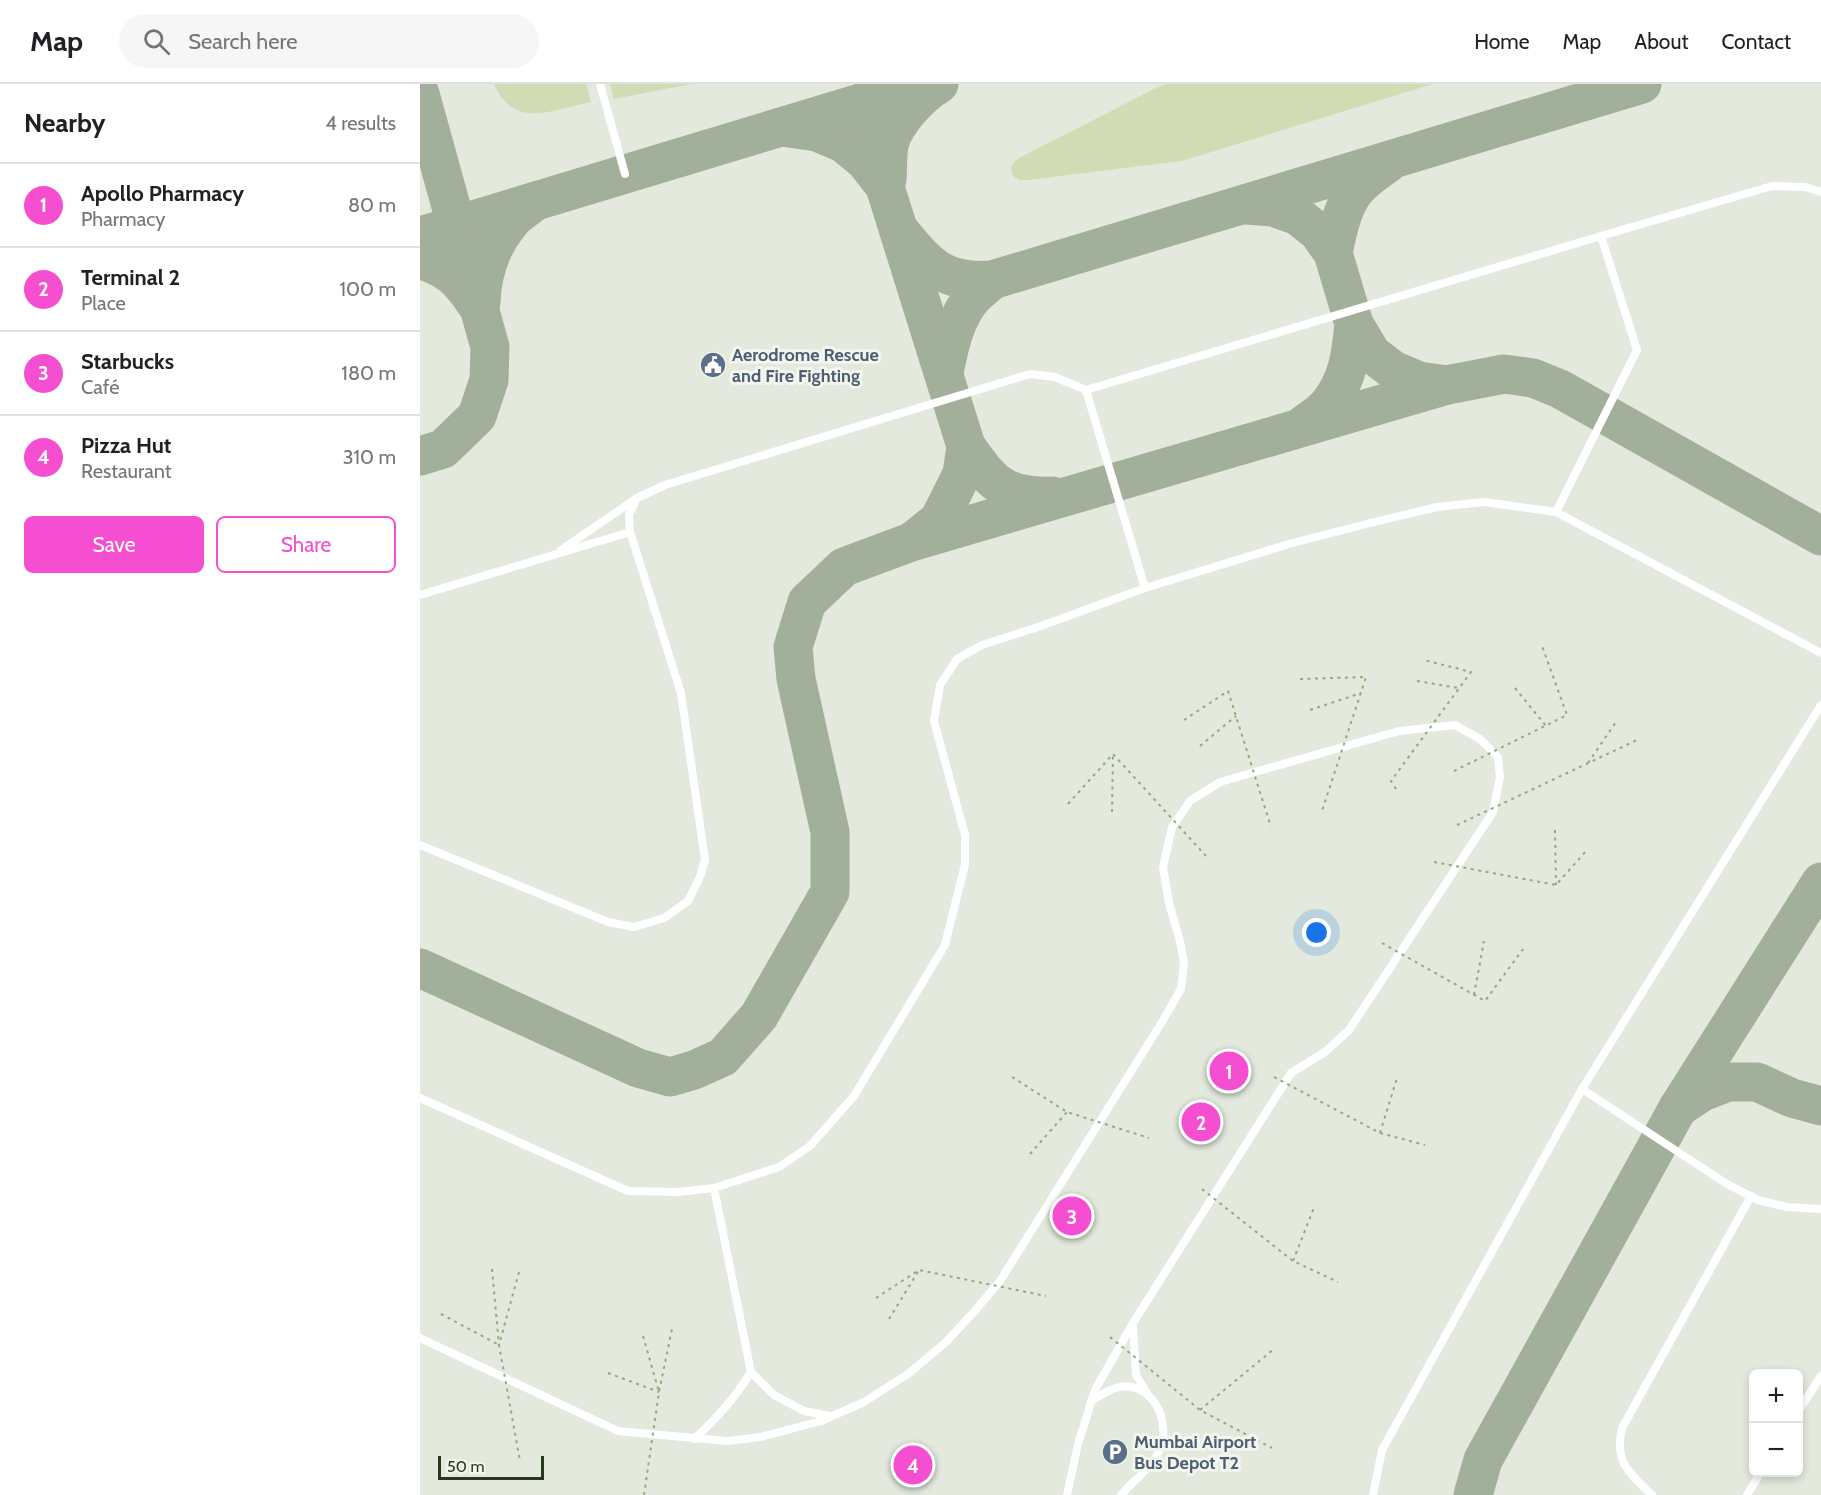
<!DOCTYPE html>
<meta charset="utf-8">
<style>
:root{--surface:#fff;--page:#f6f6f6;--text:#202124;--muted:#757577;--line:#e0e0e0;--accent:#f64ed1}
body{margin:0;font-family:Cabin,sans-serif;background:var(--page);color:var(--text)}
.controls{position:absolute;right:18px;bottom:18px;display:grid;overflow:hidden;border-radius:9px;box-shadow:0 3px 9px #0003}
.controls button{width:54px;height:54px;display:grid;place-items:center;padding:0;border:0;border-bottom:2px solid var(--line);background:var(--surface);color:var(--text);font:30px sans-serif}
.scale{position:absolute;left:18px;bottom:15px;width:106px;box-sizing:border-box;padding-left:6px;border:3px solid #26391e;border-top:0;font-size:16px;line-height:21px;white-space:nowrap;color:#26391e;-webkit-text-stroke:4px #f2f6ed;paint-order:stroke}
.you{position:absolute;left:897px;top:849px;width:21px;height:21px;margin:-15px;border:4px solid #fff;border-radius:50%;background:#1a73e8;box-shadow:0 0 0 9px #1a73e833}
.badge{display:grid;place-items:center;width:39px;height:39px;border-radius:50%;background:var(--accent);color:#fff;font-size:20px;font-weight:700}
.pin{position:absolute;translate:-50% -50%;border:3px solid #fff;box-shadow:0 2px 6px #0006}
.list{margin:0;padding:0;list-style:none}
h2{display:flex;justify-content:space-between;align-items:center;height:78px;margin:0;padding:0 24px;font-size:26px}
h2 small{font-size:20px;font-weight:400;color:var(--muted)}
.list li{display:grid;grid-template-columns:39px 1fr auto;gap:18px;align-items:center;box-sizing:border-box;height:84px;padding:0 24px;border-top:2px solid var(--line)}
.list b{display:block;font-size:22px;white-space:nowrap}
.list p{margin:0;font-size:20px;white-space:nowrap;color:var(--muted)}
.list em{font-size:20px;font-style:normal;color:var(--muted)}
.actions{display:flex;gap:12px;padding:18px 24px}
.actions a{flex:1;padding:14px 0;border:2px solid var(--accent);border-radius:9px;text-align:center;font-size:21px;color:var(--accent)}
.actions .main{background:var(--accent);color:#fff}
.icon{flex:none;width:33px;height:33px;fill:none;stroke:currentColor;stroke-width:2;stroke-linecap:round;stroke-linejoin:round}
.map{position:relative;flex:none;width:1401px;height:1411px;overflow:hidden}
header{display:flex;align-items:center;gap:36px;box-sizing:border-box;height:84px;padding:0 30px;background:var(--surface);border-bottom:2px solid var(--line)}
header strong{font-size:28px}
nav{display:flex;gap:33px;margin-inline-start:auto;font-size:21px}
.search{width:420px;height:54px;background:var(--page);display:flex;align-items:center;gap:15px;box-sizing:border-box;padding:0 21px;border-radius:33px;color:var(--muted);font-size:22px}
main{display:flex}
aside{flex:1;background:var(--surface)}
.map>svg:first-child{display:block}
</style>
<header>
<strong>Map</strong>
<div class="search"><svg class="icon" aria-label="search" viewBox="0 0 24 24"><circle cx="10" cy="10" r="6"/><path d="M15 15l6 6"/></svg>Search here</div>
<nav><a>Home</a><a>Map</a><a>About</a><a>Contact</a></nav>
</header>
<main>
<aside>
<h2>Nearby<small>4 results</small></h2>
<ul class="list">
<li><span class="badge">1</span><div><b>Apollo Pharmacy</b><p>Pharmacy</p></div><em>80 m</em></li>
<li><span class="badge">2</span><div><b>Terminal 2</b><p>Place</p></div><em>100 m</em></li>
<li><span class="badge">3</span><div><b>Starbucks</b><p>Café</p></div><em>180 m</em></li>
<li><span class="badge">4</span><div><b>Pizza Hut</b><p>Restaurant</p></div><em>310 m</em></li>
</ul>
<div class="actions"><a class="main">Save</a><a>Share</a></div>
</aside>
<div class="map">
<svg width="1401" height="1411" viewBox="0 0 1401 1411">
<rect width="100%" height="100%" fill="#e3e9dd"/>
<g fill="#d2dcb4">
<path d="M74,0H166L171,18C132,26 94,46 74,0Z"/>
<polygon points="190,0 271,0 194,15"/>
<polygon points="747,0 1013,0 762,77 608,96 599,96 593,92 591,85 594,78 601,73 738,3"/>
</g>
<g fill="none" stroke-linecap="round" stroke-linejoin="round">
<g stroke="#a2af9a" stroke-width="39">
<polyline points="460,0 449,39 455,71 546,362 542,390 519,436 493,457"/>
<polyline points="0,10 70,263 69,296 57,332 23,365 0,372"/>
<polyline points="362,43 397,48 423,59 445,77 463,100"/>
<path d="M467,95C468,84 467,72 469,61C474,39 500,11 519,0"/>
<polyline points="827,121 853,123 878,132 898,148 913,169 934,240 952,270 973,286 999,297 1027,301"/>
<path d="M479,146C508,181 523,200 572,196L1222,0"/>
<polyline points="0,152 503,0"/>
<path d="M913,169C917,150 921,128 932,111C940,98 955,89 967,80"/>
<path d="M0,175C30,186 38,193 56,220"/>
<path d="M61,218C62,189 71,162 89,140C95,131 106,125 114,118"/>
<path d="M524,289C529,263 535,233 554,212C559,207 566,202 572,196"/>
<path d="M882,342C890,336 901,329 908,321C928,297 931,270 934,240"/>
<path d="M546,362C572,399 584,414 632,412"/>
<polyline points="0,884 218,984 250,993 274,986 303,973 339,932 410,808 410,748 376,595 373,563 387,518 424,483 491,458 1027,301 1084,290 1113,294 1140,305 1401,452"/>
<polyline points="1258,1024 1282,1008 1308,998 1337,998 1372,1014 1401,1022"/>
<polyline points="1053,1411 1063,1376 1258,1024 1401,798"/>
</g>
<g stroke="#8dae7c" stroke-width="2" stroke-dasharray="3 4.5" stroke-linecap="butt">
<polyline points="997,597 1039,604"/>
<polyline points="1095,604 1126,642"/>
<polyline points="890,626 941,609"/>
<polyline points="780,662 816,632"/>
<polyline points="1168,679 1196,638"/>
<polyline points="692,728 693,670"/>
<polyline points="1135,746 1136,801"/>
<polyline points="1054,911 1064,857"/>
<polyline points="960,1049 977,994"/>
<polyline points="610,1070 647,1028"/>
<polyline points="873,1177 895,1121"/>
<polyline points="72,1185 79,1261"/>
<polyline points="21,1230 79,1261"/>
<polyline points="469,1235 499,1186"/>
<polyline points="223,1252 239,1308"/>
<polyline points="188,1289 239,1308"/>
<polyline points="780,1326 854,1265"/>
</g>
<g stroke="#fff" stroke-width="8">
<polyline points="180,0 205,90"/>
<polyline points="1136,428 1401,569"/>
<polyline points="141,466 217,414"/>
<polyline points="725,504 666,306 1181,152"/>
<polyline points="0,511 210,448"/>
<polyline points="1401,621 1162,1005 1307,1100 1338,1116 1367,1123 1401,1125"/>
<polyline points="0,761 188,838 214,843 244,834 268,817 280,793 285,776 261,609 210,448 209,431 217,414 245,401 610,290 635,293 666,306"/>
<polyline points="0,1014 208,1107 258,1108 294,1104 359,1083 390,1062 434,1012 525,861 545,781 545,751 514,637 520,601 537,575 562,561 621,542 725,504 869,460 950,439 1017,423 1064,418 1136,428 1217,266 1181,152 1352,102 1385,103 1401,108"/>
<polyline points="294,1104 331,1288 354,1311 384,1327 410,1332"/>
<polyline points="713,1241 716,1291 727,1309"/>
<polyline points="0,1254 198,1347 307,1357 341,1353 401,1337 444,1318 488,1290 525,1259 553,1229 580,1197 742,938 761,905 764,879 760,857 749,819 743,783 752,743 770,717 800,698 979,647 1035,641 1060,655 1078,673 1080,693 1073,728 929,946 905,968 871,989 713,1239 675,1306 658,1360 647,1411"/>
<path d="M671,1317C680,1312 690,1304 700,1303C734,1298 751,1339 740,1365C732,1385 714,1395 701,1411"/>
<polyline points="1378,1328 1401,1292"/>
<path d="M274,1355C298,1333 314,1315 331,1288"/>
<polyline points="953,1411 962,1366 1162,1005"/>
<path d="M1232,1411C1209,1389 1194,1378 1202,1344L1331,1112"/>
<polyline points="1327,1411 1341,1388"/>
</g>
<g stroke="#8dae7c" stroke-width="2" stroke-dasharray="3 4.5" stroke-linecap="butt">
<polyline points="880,595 946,593 902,727"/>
<polyline points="764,636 808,607 851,743"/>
<polyline points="1034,687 1147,631 1122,562"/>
<polyline points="976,705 971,697 1051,588 1004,576"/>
<polyline points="648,720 693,670 786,772"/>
<polyline points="1037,741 1217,656"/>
<polyline points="1014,778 1136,801 1167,766"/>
<polyline points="962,859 1065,917 1103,865"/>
<polyline points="592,993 647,1028 729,1054"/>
<polyline points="854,993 960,1049 1005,1061"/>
<polyline points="782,1105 873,1177 918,1198"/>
<polyline points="99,1188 79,1261 100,1377"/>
<polyline points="456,1214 499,1186 626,1212"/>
<polyline points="690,1253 780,1326 852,1364"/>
<polyline points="224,1411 239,1308 252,1245"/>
</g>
</g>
<defs>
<g id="civic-disc" transform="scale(1.35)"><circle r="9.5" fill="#5c6f8a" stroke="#f2f6ed"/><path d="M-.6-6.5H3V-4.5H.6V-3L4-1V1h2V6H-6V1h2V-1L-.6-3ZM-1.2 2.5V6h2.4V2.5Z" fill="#fff"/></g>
<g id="parking-disc" transform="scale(1.35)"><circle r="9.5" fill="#5c6f8a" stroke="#f2f6ed"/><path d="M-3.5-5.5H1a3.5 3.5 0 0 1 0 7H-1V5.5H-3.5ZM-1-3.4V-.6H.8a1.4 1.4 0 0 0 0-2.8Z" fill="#fff"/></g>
</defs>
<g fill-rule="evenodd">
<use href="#civic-disc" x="293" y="281"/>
<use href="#parking-disc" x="695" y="1368"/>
</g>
<g text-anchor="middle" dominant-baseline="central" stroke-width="6" stroke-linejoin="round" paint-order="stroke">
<g font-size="18" font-weight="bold" fill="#4e5e75" stroke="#f2f6ed" text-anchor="start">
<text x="312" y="271">Aerodrome Rescue<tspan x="312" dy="21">and Fire Fighting</tspan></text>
<text x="714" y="1358">Mumbai Airport<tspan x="714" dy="21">Bus Depot T2</tspan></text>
</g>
</g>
</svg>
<div class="controls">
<button>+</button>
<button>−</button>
</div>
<div class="scale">50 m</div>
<div class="you"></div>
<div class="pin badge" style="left:809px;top:987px">1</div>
<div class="pin badge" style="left:781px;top:1038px">2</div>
<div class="pin badge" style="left:652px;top:1132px">3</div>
<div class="pin badge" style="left:493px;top:1381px">4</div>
</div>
</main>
